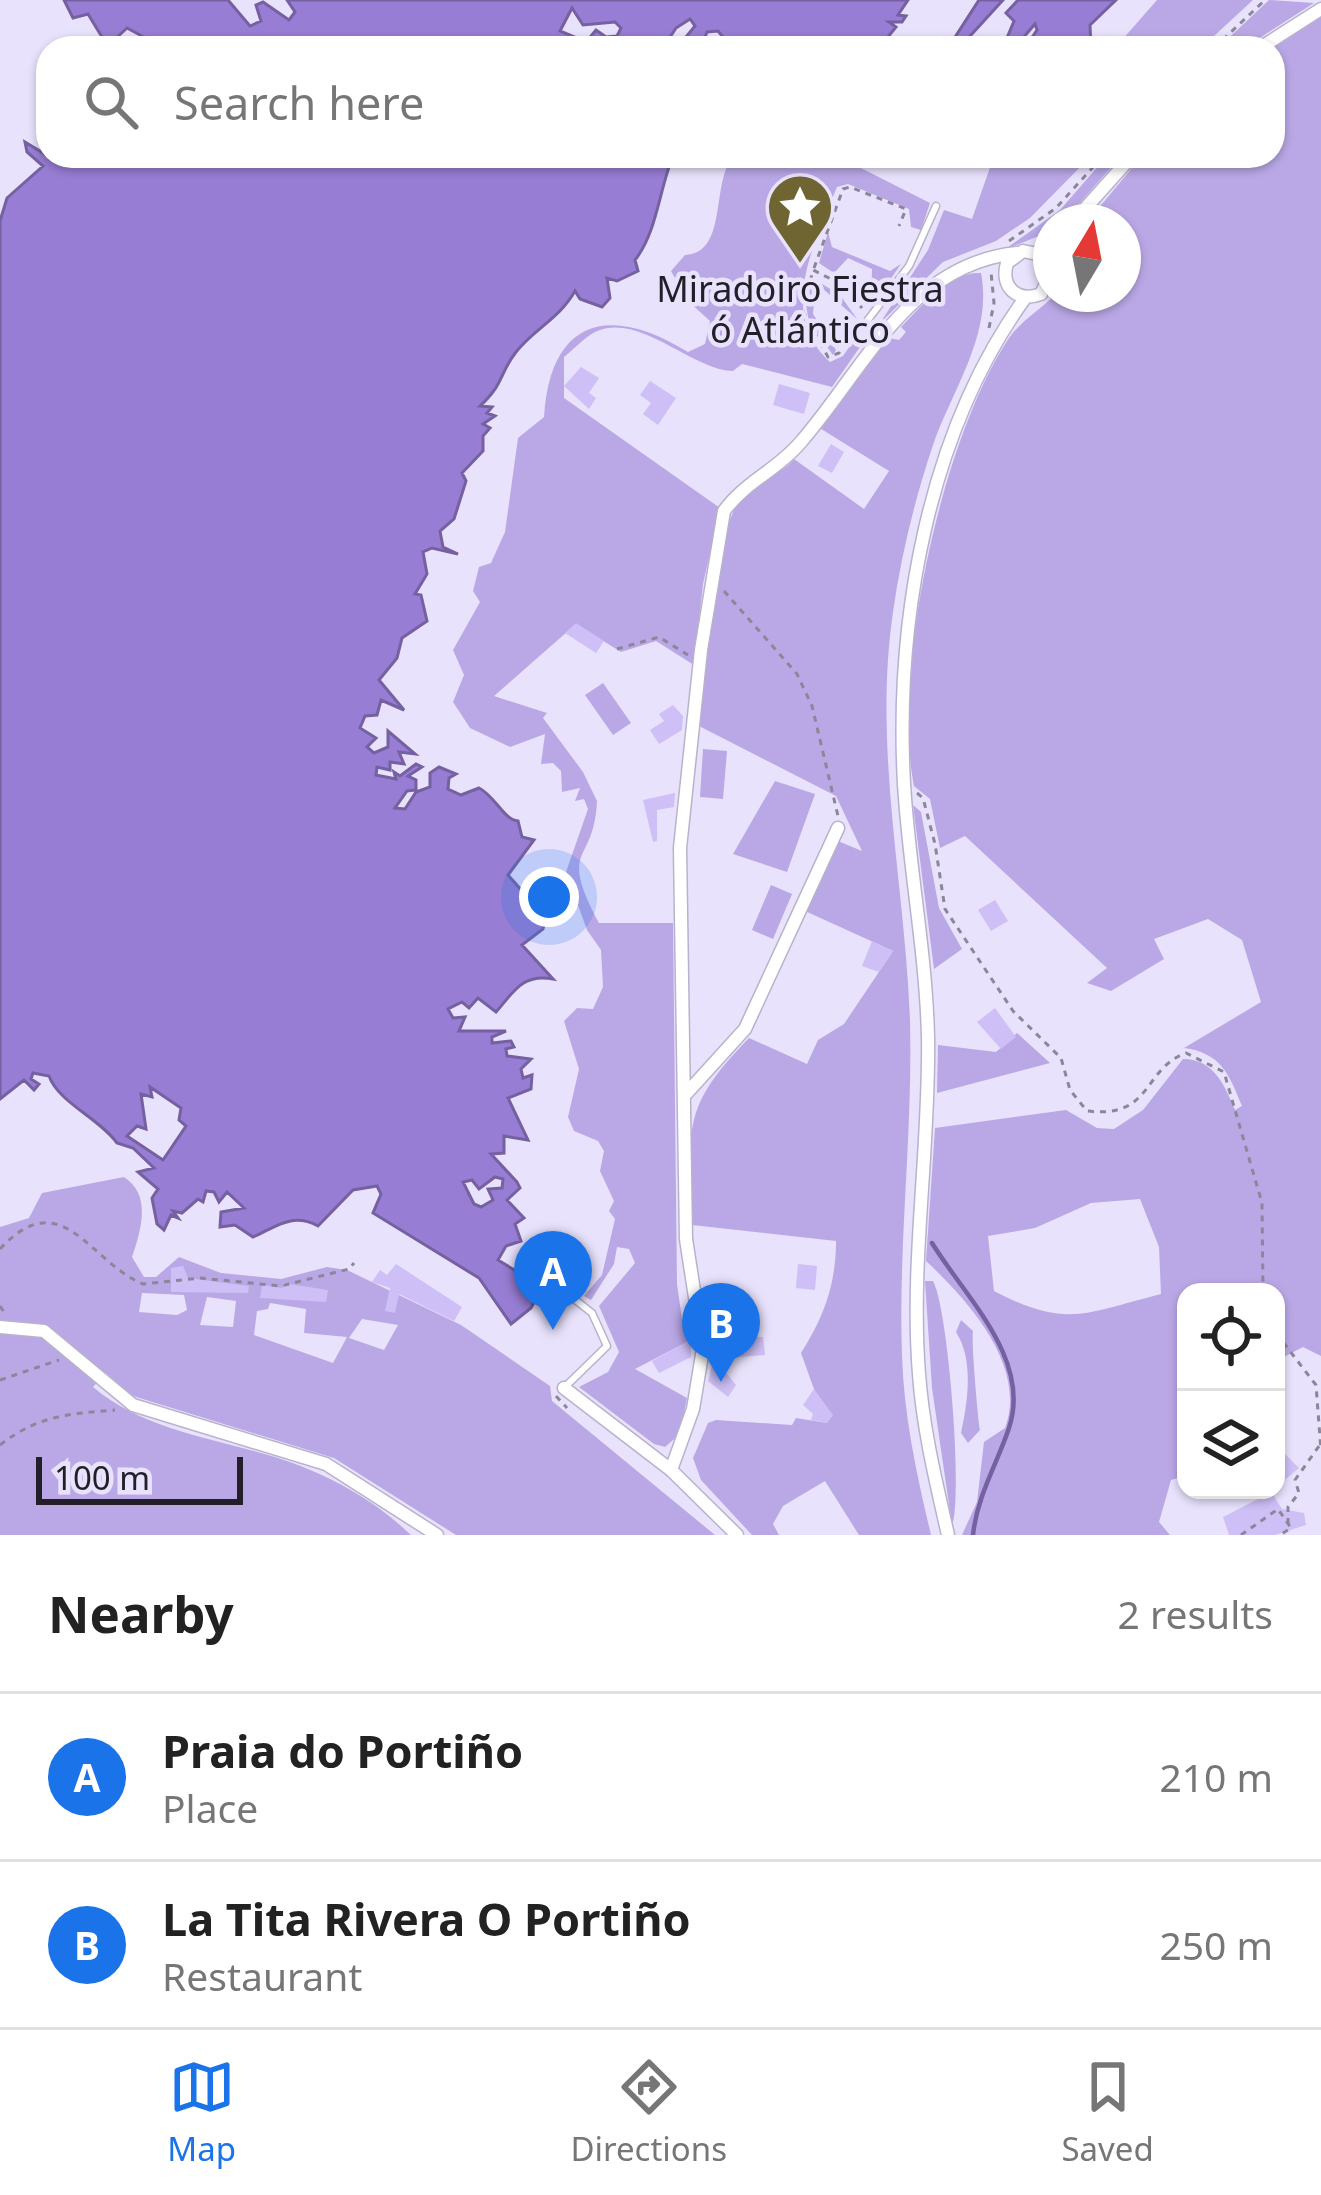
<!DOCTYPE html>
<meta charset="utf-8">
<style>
:root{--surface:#fff;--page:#f6f6f6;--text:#222;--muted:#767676;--line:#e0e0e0;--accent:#1a73e8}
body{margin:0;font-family:"Noto Sans",sans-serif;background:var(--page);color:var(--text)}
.controls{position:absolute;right:36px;bottom:36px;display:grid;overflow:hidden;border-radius:24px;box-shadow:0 3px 9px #0004}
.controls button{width:108px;height:108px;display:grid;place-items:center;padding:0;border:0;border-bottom:3px solid var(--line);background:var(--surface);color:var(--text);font:60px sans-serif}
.compass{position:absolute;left:1033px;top:204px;width:108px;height:108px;border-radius:50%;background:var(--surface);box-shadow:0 3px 9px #0004;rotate:10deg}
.scale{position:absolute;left:36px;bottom:30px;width:207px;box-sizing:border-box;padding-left:12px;border:6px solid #221f29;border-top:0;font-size:33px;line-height:42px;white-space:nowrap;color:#221f29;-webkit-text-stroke:9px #e9e2fd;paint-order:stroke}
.you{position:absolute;left:549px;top:897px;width:42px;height:42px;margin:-30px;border:9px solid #fff;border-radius:50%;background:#1a73e8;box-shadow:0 0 0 18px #1a73e833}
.badge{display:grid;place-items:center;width:78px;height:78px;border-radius:50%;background:var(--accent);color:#fff;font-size:39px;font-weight:700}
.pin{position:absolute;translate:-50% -99px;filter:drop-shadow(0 3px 6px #0008)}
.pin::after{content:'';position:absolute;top:63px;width:42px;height:36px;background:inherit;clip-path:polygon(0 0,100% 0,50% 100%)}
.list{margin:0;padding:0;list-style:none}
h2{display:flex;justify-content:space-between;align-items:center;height:156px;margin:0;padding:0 48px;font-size:51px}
h2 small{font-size:39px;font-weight:400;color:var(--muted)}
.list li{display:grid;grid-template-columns:78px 1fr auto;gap:36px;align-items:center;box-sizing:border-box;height:168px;padding:0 48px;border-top:3px solid var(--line)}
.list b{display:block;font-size:45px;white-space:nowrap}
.list p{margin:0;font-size:39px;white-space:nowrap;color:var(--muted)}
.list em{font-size:39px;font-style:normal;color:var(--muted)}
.icon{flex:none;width:66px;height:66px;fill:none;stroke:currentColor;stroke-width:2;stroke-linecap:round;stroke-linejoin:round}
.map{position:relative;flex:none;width:1321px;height:1535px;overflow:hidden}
.search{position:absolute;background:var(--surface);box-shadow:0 3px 9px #0004;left:36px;right:36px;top:36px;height:132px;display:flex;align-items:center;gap:30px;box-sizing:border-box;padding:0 42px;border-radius:36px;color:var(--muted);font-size:45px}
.sheet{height:492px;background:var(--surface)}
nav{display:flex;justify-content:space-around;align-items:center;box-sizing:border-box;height:168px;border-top:3px solid var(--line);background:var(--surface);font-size:33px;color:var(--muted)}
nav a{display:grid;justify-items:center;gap:6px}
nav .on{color:var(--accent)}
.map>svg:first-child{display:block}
</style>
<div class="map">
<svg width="1321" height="1535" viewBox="0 0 1321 1535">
<rect width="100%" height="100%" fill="#e9e2fd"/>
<g fill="#baa8e6" fill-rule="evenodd">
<polygon points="1157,0 1253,0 1201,48 1115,48"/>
<polygon points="1269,0 1314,3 1244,48 1218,48"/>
<path d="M1321,17V1356L1303,1347L1276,1361V1292H1186V1476L1171,1480L1159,1522L1170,1535H962L977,1502L984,1442L1005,1428C1028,1367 968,1300 926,1261L935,1128L1066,1110L1097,1128L1114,1129L1143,1110L1183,1059C1214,1059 1225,1086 1235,1110L1242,1106C1229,1074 1221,1053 1184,1048L1261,1002L1242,940L1208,919L1154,939L1164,959L1111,991L1087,983L1107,968L965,836L940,848L930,799L914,786C891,670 943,436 1009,338C1022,320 1041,309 1056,294H1123V222H1087L1142,156H1273L1272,48ZM1140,1199L1159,1247L1161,1294C1086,1313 1067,1329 994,1291L988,1236L1035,1228L1091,1203Z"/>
<path d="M734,156H851L849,162L930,203L921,230L911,227L909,209L848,184L837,187C814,245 777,313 830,362L843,356L856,337H867L832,387L742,364L733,371C691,370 639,311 595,332C584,338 574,349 564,357V398L720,508L703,584L694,665L656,641L621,652L576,624L494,696L547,713L543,718L583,772L597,801C594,867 557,844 599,923H673L677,1284L683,1326L693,1339L635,1369L687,1398L680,1434L665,1447L654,1444L579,1387L608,1372L619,1352L599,1306L635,1263L629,1249L617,1247L614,1264L591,1300L584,1296L602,1275L615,1219L609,1211L614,1201L600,1171L604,1151L598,1141L574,1131L568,1117L579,1069L564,1021L577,1008L593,1009L603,987L601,950L587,930L566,872L588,809L584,799L575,801L580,788L562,792L561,771L553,763L541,764L545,734L510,747L470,728L453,702L464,675L453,650L480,602L473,591L479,567L491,563L505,532L518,438L544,417C550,319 609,303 688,352L705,344L710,321L688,301L671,271L685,255C729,253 710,181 734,156Z"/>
<polygon points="994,156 1001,156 1002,164 1009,168 1028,156 1091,156 1030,218 996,241 943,262 880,323 928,250 944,210 972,219"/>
<polygon points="1107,156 1121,156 1063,222 1051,222 1051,231 1004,250 1060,210"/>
<polygon points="828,232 832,247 890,271 901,264 871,307 872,269 848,258 834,273 819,263"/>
<path d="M981,273C993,334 953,388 933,445C915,499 901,555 893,612C873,750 905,883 910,1020C913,1132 898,1244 902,1356C904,1417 917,1476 931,1535H859L825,1481L783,1506L773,1524L779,1535H752L701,1480L693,1458L708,1423L716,1420L792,1425L796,1418L827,1423L832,1416L819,1403L801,1353C824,1317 836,1284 836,1241L692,1225C691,1128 678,1111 749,1038L807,1064L818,1040L844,1024L893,951L805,911L838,841L862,851L836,796L699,726C706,674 711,535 742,497C756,480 780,476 794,459L864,509L889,471L818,427L889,338L899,340L906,332L901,327C923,305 947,272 981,273Z"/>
<polygon points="819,282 840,295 857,319 822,288 815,291 813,314 836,350 833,355 809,322 806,305 812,284"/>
<polygon points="603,683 631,723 613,735 585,695"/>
<polygon points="703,749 727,751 723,799 700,797"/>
<polygon points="775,781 815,794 787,872 733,854"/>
<polygon points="913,805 921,812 939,908 962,949 934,969"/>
<polygon points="771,885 792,894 773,939 752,930"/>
<polygon points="1017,1033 1050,1063 937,1093 938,1045 996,1052"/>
<path d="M124,1177C152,1195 141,1230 132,1257L144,1277H156L179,1257L221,1273L281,1279L327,1267L347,1270L461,1325L550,1386L552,1401L715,1535H456L334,1458L133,1396L106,1373L93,1387C144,1430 213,1438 275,1457C327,1474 371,1497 411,1535H0V1227L29,1218L42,1193ZM142,1293L184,1295L187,1310L177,1315L139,1312ZM207,1297L236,1301L233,1327L200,1325ZM270,1303L306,1309L304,1333L347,1337L333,1363L254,1335L257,1311L268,1309ZM362,1319L398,1325L384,1350L349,1338Z"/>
<path d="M925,1281H933C948,1307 963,1497 952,1525L932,1388Z"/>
<path d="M961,1320L973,1331C971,1339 978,1418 980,1430L968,1443L961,1433C968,1402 974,1360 956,1332Z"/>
</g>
<g fill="#987dd4" stroke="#7561a1" stroke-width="3" fill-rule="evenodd">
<path d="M64,0H228L250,26L261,21L256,5L263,2L289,20L295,12L287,0H908L898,15L906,16L902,22H889L896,27L887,38L903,48L880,38L872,48H732L718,31L707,32L704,40L709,48H677L695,26L690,19L676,28L663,48H153L151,41L127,28L113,41L102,37L88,14L73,18ZM572,8L583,25L615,22L621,28L617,36L606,37L596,30L586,42L560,31Z"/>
<polygon points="979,0 1003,0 960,47 948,48"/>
<polygon points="1018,0 1116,0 1090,25 1091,48 1025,48 1037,30 1035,24 1015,47 1004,45 1014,21 1006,13"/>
<path d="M25,142L53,159L673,156C659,190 657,232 635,260L638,271L617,281L607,278L610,298L602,307L580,299L575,291C559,319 534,329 516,352C499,374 504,384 480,406L492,407L487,413L495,416L483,424L490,428L483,436V451L462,473L466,481L454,519L440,531L443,547L458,554L432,548L423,552L427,574L415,594L421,595L427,621L402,638L397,658L379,680L404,710L381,700L377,715L365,716L360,728L376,738L367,747L374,753L388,747V731L415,754L399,752L404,764L390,762V770L377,767L376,775L396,779L394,772L400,776L416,764L422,767L408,776L416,780V790L407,791L395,808L405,809L416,792L430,787V773L439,767L456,774L449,778L448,789L461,795L479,788C495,796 504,820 518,821L522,837L534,840L508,875L523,892L521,903L546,916L543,929L522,945L553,979C522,973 513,993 496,1012L478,998L469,1008L462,1002L448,1009L453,1018L465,1017L459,1031H506L492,1037V1043L511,1041L514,1047L506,1049L507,1056L531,1059L521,1069L523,1078L532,1075L531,1089L508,1098L528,1140L504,1136V1153L491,1154L517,1182L520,1188L507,1200L524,1218L515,1224L521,1241L506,1246L498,1260L542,1287L531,1308L511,1324L479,1278L373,1213L381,1194L377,1186L353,1190L318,1226C292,1212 276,1227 253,1237L235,1225L220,1227L221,1212L244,1208L227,1192L219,1202L214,1192L206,1191L203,1202L198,1199L182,1213L173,1211L178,1218L171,1215L164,1230L157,1224L152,1198L158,1189L138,1172L154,1168L133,1148L117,1143C99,1118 59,1103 49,1076L33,1073L31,1079L39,1084L34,1090L24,1080L0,1099V221L7,198L43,166L27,152ZM150,1087L181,1108L179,1120L186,1126L163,1160L127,1136L137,1126L146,1129L141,1094L152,1097ZM495,1177L503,1179L502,1188L488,1189L493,1200L481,1207L474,1204L463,1182L472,1180L479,1189Z"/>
</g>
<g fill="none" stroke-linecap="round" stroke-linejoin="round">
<path stroke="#7561a1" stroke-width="4.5" d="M932,1243C965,1297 1032,1359 1009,1428C997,1464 977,1496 973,1535"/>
</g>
<g fill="#cebff6">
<polygon points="581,367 599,378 589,393 596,398 589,409 564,386"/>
<polygon points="650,381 676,398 658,425 643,414 651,403 640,395"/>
<polygon points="779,384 810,393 804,414 773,405"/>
<polygon points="831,444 844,452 832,473 818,466"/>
<polygon points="576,623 604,641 596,653 565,633"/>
<polygon points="673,705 683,716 682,730 659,744 650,730 664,721 659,714"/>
<polygon points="675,793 674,807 657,810 657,841 653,842 643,800"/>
<polygon points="995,900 1008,921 991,931 978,910"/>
<polygon points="872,941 893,951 879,972 862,966"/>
<polygon points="995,1008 1016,1037 1001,1049 977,1022"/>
<polygon points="396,1264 462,1307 454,1321 399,1294 395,1313 385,1311 390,1288 372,1282 380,1270 387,1275"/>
<polygon points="798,1264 817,1266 815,1290 796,1288"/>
<polygon points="183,1266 188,1278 249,1286 248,1293 171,1292 171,1268"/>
<polygon points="283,1283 328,1290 326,1302 260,1298 262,1285 283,1288"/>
<polygon points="712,1336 763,1337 765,1355 715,1359 736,1385 728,1397 708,1381 718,1343 713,1346"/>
<polygon points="691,1340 691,1357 659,1373 652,1361"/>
<polygon points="814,1389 833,1415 827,1423 811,1420 813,1414 803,1405"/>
<polygon points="1276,1445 1299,1468 1280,1484 1276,1477"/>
<polygon points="1255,1490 1270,1490 1282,1509 1304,1513 1306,1525 1275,1535 1229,1535 1223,1517 1260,1498"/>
</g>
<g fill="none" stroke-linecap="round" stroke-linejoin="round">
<g stroke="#b9b2cc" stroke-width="9">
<g id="lane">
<polyline points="874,343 867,321 909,266 936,206"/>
<polyline points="564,1388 607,1346 592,1313 569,1295"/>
</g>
</g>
<g stroke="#b9b2cc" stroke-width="15">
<g id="street">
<polyline points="1260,48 1321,9"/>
<polyline points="1073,222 1132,156"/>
<path d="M1051,273L1042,255L1023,251L1007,263C1000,287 1017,303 1041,294L1051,274"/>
<polyline points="685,1095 745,1029 838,828"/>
<polyline points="0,1327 44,1331 133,1405 326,1464 437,1535"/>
<polyline points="564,1388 671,1470 737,1535"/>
<path d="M671,1470L693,1409L703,1349L686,1239L680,848L701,650L724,511C746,481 777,470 800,443C864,370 908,264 1017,253"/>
<path d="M948,1535C936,1482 923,1429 919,1374C910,1262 930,1149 928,1037C926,952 909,868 904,784C895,620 928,432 1025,298"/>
</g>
</g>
<g stroke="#8b8699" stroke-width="3" stroke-dasharray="6 6" stroke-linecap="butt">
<polyline points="1214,48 1265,0"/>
<polyline points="1009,241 1056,208 1103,156"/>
<polyline points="814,268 843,189 850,187 906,209 899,226"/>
<polyline points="989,328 994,303 991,272"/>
<polyline points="847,329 839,353 828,357 803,311 813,270 841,284 862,308"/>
<polyline points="724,591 797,674 812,706 838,816"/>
<polyline points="617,649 659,637 688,655"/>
<path d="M917,793L923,798L935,844L945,909L1013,1011L1061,1058L1070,1090L1087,1111C1153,1119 1142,1069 1186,1053L1224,1072L1262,1203L1263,1292"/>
<path d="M0,1249C62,1182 89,1262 143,1284L200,1278L281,1286L349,1269L354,1263"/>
<polyline points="0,1306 6,1315"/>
<polyline points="1276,1333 1316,1385 1321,1451"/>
<polyline points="0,1380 59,1360"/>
<polyline points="556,1396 567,1408"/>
<path d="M0,1445C39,1415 68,1414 115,1410"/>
<polyline points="1288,1524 1288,1507 1299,1493 1295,1480 1319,1446"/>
<polyline points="1241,1535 1278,1509 1291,1528 1280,1535"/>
</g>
<use href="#lane" stroke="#fff" stroke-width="6"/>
<use href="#street" stroke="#fff" stroke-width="12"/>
</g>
<defs>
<g id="sight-pin" transform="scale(3.45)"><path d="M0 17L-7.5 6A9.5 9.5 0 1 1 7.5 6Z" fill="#6f6532" stroke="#e9e2fd"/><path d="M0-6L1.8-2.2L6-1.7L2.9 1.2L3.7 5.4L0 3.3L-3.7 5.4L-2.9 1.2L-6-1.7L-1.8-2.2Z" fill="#fff"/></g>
</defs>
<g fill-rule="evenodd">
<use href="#sight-pin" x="800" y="207"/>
</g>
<g text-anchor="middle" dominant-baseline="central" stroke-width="9" stroke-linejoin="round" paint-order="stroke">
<g font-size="36" fill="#221f29" stroke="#e9e2fd">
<text x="800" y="288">Miradoiro Fiestra<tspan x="800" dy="41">ó Atlántico</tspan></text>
</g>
</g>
</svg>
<div class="controls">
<button><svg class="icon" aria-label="locate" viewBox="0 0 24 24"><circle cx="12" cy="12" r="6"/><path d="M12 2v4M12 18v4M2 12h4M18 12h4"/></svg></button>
<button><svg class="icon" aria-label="layers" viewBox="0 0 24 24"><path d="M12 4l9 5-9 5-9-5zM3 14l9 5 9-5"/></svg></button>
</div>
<svg class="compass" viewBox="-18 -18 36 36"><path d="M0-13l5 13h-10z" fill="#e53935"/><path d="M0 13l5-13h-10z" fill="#767676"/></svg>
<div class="scale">100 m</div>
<div class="you"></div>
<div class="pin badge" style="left:553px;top:1330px">A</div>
<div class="pin badge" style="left:721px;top:1382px">B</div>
<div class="search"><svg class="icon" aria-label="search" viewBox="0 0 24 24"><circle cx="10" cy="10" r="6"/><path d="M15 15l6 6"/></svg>Search here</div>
</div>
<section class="sheet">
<h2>Nearby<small>2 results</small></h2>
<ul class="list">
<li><span class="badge">A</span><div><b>Praia do Portiño</b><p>Place</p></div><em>210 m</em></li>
<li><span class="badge">B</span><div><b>La Tita Rivera O Portiño</b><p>Restaurant</p></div><em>250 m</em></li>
</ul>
</section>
<nav>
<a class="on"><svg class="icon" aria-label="map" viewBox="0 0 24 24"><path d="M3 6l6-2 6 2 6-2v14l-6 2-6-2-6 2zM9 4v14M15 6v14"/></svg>Map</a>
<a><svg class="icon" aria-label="directions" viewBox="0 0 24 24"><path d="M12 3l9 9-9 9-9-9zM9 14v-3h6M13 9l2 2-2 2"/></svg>Directions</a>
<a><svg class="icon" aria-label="saved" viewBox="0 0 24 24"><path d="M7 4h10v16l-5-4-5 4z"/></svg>Saved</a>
</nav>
